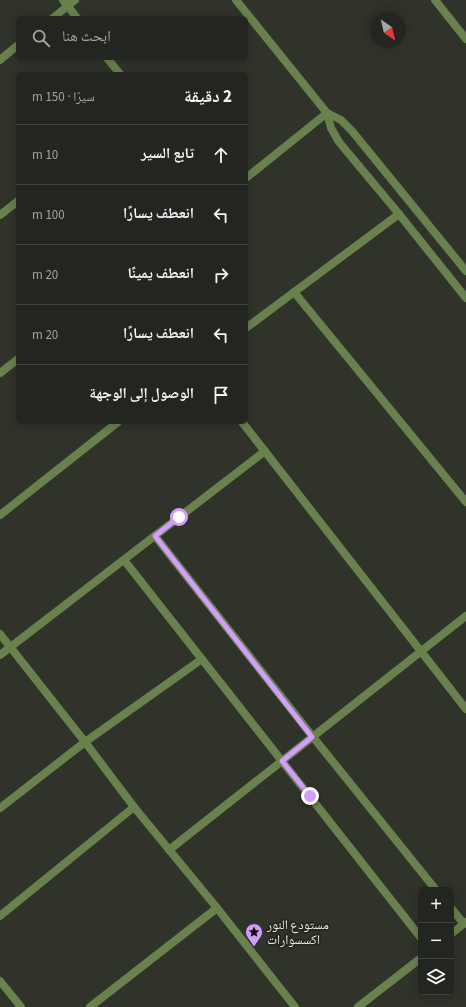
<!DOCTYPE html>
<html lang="ar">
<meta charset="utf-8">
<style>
:root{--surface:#232620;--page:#2b2e29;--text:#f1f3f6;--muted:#a3a5a5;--line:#40433e}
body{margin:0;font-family:"Source Sans 3","Noto Naskh Arabic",sans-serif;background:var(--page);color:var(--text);direction:rtl}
.controls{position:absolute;right:12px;bottom:12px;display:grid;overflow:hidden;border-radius:6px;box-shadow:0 2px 10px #0003}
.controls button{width:36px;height:36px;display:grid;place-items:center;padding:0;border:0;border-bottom:1px solid var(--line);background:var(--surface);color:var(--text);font:20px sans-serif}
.compass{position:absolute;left:370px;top:12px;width:36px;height:36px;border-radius:50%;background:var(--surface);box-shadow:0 2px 10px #0003;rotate:146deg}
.stop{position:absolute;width:12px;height:12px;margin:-9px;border:3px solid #d29dfd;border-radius:50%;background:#fff}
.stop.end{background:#d29dfd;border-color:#fff;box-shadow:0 1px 4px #0008}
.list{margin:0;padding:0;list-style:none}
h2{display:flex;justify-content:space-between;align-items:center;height:52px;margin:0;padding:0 16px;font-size:17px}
h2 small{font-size:13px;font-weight:400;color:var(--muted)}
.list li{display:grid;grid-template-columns:26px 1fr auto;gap:12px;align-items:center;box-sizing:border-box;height:60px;padding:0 16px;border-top:1px solid var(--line)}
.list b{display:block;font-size:15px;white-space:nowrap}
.list em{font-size:13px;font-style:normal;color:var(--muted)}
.icon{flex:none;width:22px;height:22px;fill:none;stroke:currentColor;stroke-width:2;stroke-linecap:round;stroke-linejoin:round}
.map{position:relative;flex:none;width:466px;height:1007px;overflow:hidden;direction:ltr}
.search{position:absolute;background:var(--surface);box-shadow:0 2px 10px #0003;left:16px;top:16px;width:232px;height:44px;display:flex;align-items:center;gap:10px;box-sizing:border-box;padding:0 14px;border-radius:6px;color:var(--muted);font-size:15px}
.panel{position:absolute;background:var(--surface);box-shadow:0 2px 10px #0003;left:16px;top:72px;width:232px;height:352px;border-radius:6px;direction:rtl}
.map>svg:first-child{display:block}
</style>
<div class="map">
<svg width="466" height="1007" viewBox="0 0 466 1007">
<rect width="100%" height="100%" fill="#2f332a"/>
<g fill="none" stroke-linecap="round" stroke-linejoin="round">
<g stroke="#69814d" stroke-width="8">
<polyline points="63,0 77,18"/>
<polyline points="435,0 466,39"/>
<polyline points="53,18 75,0"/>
<polyline points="107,58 120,74"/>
<polyline points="0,60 18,45"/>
<polyline points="246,178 327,113"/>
<polyline points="0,215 18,201"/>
<polyline points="294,292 466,502"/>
<polyline points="246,328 399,214"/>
<polyline points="0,373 18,359"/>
<polyline points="242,422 466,709"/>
<polyline points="0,515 118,422"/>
<polyline points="155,536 313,737 436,890"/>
<polyline points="124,560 421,938"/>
<polyline points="0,655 265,451"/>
<polyline points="0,808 85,742 202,659"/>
<polyline points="169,850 466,616"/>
<polyline points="451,908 464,924"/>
<polyline points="0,916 134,807"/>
<polyline points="451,934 466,922"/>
<polyline points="0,981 21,1007"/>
<polyline points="90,1007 217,908"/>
<polyline points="358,1007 421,958"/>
</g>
<g stroke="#69814d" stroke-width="8">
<polyline points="236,0 327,113 341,120 352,131 466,271"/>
<polyline points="327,113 331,128 339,142 399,214 466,298"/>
<polyline points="0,634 85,742 134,807 217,908 295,1007"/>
</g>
</g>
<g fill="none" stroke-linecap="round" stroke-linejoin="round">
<polyline stroke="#d29dfd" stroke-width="5" points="179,517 155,536 312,737 282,761 310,796"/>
</g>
<defs>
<g id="sight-pin" transform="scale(0.9)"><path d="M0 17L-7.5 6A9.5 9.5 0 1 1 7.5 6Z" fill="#d29dfd" stroke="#252920"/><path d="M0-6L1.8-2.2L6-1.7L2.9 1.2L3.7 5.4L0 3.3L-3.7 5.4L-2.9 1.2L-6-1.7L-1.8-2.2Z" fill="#111"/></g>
</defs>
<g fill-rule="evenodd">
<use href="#sight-pin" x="254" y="932"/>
</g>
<g text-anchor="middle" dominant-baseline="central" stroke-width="4" stroke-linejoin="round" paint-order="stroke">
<g font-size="13" fill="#eaede7" stroke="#252920" text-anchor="start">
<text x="267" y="925">مستودع النور<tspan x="267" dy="15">اكسسوارات</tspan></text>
</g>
</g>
</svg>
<div class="controls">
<button>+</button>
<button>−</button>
<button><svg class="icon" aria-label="layers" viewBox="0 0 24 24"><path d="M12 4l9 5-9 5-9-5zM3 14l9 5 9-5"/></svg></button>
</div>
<svg class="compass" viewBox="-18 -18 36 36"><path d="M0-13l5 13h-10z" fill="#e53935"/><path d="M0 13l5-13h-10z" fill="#a3a5a5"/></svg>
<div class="stop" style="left:179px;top:517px"></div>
<div class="stop end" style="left:310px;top:796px"></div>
<div class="search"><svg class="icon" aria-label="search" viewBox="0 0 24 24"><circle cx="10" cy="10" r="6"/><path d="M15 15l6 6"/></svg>ابحث هنا</div>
<section class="panel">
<h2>2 دقيقة<small>سيرًا · 150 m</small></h2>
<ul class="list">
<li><svg class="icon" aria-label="ahead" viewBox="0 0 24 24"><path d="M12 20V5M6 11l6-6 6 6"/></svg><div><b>تابع السير</b></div><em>10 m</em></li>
<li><svg class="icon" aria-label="left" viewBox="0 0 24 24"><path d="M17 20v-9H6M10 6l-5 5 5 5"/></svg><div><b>انعطف يسارًا</b></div><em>100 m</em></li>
<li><svg class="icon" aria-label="right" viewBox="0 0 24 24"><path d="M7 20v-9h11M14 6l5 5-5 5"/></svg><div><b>انعطف يمينًا</b></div><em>20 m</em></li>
<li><svg class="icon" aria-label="left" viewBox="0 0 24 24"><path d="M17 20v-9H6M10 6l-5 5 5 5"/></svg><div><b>انعطف يسارًا</b></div><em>20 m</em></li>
<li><svg class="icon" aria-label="arrive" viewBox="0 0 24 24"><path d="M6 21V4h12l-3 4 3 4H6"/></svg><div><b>الوصول إلى الوجهة</b></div></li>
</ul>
</section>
</div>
